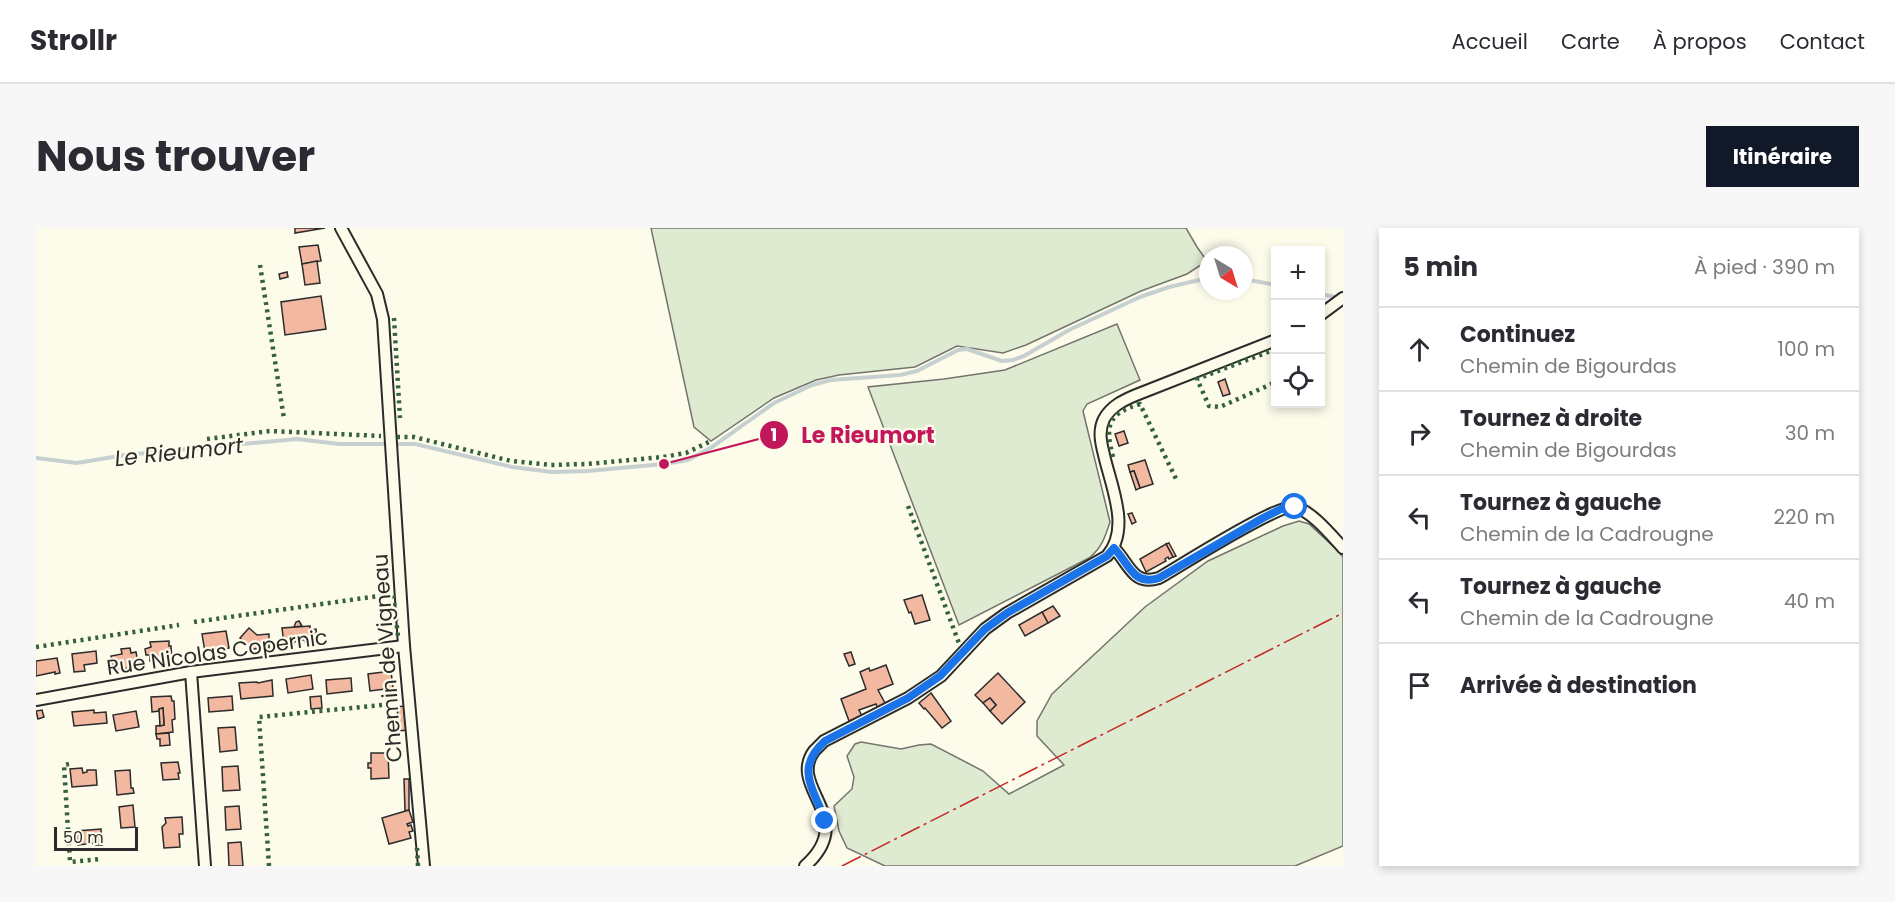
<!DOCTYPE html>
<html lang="fr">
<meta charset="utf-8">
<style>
:root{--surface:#fff;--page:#f7f7f7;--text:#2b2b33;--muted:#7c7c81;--line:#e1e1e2;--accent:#111827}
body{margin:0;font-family:Poppins,sans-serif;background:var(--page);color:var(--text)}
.controls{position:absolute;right:18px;top:18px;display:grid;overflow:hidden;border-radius:0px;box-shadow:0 3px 9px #0003}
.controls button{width:54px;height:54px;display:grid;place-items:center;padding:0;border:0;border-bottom:2px solid var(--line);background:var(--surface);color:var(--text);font:30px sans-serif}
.compass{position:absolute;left:1163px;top:18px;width:54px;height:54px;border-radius:50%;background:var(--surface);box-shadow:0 3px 9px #0003;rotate:142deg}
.scale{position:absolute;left:18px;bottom:15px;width:84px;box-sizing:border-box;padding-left:6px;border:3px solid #2b2b2b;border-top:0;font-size:16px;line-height:21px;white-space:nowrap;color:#2b2b2b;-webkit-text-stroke:4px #fdfbea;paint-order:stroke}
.stop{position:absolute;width:18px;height:18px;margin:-14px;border:4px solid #1a73e8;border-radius:50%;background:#fff}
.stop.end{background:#1a73e8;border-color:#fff;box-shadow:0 2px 6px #0008}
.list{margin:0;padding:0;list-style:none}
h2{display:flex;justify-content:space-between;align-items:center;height:78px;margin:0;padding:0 24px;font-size:26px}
h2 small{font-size:20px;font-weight:400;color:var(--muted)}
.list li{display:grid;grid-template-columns:39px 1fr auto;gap:18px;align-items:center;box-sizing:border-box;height:84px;padding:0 24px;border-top:2px solid var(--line)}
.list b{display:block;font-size:22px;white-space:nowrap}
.list p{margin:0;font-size:20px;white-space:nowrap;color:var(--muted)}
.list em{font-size:20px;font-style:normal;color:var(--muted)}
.icon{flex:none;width:33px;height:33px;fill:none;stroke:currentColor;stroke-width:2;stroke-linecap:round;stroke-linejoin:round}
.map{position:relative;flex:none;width:1307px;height:638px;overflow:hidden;border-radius:0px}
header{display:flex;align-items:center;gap:36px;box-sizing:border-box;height:84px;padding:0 30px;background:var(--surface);border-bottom:2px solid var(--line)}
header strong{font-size:28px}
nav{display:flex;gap:33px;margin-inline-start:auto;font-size:21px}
.intro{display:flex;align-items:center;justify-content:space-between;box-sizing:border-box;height:144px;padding:0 36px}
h1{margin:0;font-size:42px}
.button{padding:15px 27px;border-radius:0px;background:var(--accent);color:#fff;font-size:21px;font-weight:700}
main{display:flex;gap:36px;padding:0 36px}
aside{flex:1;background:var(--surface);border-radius:0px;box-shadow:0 3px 9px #0003}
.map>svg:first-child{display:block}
</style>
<header>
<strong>Strollr</strong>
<nav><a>Accueil</a><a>Carte</a><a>À propos</a><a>Contact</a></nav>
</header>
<div class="intro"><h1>Nous trouver</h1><a class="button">Itinéraire</a></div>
<main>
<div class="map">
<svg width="1307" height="638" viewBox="0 0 1307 638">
<rect width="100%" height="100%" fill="#fdfbea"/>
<g fill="#deebd1" stroke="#74746e" stroke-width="1.5">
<polygon points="615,0 1150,0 1161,19 1171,33 1151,46 1105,63 990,117 967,125 921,118 879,139 803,147 780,152 738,170 675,213 658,199"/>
<path d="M1081,96L1104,152L1051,176L1047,183L1074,294C1069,309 1066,320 1053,330L923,397L832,159L908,151L969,142Z"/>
<polygon points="1263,293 1273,296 1299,320 1307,329 1307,618 1259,638 849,638 811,620 803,603 798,578 816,561 818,549 811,528 819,516 825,514 865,521 883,517 895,516 947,543 973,566 1028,537 1001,508 1001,493 1016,466 1109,379 1172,333 1247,298"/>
</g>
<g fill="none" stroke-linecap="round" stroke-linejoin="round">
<g stroke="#c7d0d0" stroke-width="4">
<polyline points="1208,51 1240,57"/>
<polyline points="1284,66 1304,70"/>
<polyline points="0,230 41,235 89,227 261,211 303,216 379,216 476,239 516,244 552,243 628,236 652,232 676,219 738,175 776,157 795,152 864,147 881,143 922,122 931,121 966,133 977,132 988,128 1033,102 1104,69 1133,59 1172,50"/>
</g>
</g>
<g fill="#f2b8a0" stroke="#2b2b2b" stroke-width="1.5">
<polygon points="259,0 289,0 259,5"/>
<polygon points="282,17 285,33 266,36 263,19"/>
<polygon points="281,33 284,55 269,57 266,36"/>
<polygon points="251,44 252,49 244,51 243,46"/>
<polygon points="285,68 290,101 249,107 245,74"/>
<polygon points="1189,151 1194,166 1187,168 1182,154"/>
<polygon points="1088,203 1092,215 1083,218 1079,206"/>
<polygon points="1109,232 1117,256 1104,260 1098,243 1094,244 1092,237"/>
<polygon points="1098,243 1104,260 1100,262 1094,244"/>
<polygon points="1096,285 1100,294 1096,296 1092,286"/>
<polygon points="1133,315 1140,328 1137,329 1130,316"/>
<polygon points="1130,316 1137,329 1133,331 1132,329 1129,331 1130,333 1110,344 1104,331"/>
<polygon points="886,367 894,392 879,396 875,384 873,385 868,372"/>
<polygon points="1017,378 1024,388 1012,395 1006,384"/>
<polygon points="1006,384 1012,395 989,408 983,397"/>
<polygon points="263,393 266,398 258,399 260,394"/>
<polygon points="274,398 274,402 280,401 281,413 269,414 269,412 260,412 258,415 248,416 246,400"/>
<polygon points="213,400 221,407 233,406 233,420 216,421 204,410"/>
<polygon points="190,403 193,420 177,425 177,422 169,424 166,406"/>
<polygon points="133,413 133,418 135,418 136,431 114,433 114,427 110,427 109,421 115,419 114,414"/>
<polygon points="94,420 95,425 100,424 103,439 77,442 75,428 86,426 85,421"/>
<polygon points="60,423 61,435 48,437 49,443 38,444 36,426"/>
<polygon points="815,424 819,436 813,438 808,426"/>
<polygon points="21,430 24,445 19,446 19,444 0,448 0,433"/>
<polygon points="850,437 857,456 842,462 849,475 842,481 840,476 823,482 826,488 813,493 805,471 830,461 824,444 833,440 834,443"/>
<polygon points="355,443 357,460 334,463 332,446"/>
<polygon points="962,445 989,474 966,496 954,483 960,477 954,470 947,475 939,467"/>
<polygon points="275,447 277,461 252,465 250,451"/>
<polygon points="315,450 316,463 291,466 290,452"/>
<polygon points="236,452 237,468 205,471 203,455 221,454 222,455"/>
<polygon points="895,465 915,493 906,500 889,480 888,481 883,475"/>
<polygon points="135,468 136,473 138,473 139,491 136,492 137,504 120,506 120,498 128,497 127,480 123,481 123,483 116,484 115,469"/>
<polygon points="196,468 197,482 173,484 172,470"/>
<polygon points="285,468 286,480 275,481 274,469"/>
<polygon points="954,470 960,477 954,483 947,475"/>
<polygon points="368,478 371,502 363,503 361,479"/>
<polygon points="127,480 128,497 124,498 123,481"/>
<polygon points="6,482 8,489 2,491 0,483"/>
<polygon points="58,482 58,485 70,484 71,495 38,498 36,484"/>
<polygon points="100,483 103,499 80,503 77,487"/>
<polygon points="199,499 201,522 184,524 182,500"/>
<polygon points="133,505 134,517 124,518 124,511 121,511 120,506"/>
<polygon points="335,525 352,525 353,550 335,551 335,540 332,540 332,535 335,535"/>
<polygon points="142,534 144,545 142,545 143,551 127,552 125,535"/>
<polygon points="202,538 204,562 187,563 186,539"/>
<polygon points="46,540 47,545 51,544 51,542 60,542 61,557 36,559 34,541"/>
<polygon points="94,542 95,560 97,560 98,565 81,567 79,543"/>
<polygon points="368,551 373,551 373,582 369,583"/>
<polygon points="97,577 99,599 85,600 83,579"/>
<polygon points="203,578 205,601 190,602 189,579"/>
<polygon points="373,582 377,594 371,596 372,598 375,597 377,603 373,604 375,610 353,616 346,590"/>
<polygon points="146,589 147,606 143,606 144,619 128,620 126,599 130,595 129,590"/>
<polygon points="65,601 66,617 60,617 60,615 42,617 40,603"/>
<polygon points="205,614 207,638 193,638 192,615"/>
</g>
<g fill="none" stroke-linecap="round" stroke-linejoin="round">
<g stroke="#2b2b2b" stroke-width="14">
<g id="minor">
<polyline points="305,0 341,66 347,91 368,418 388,638"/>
<polyline points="1284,87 1307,70"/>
<path d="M1078,320C1094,337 1097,358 1123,350C1144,338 1241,276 1258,279C1275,282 1296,308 1307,320"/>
<polyline points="155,444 169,638"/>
<polyline points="0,472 155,444 368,418"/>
<path d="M769,638C823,590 751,560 778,523C781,520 785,516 788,513L872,470L905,448L949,401L971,385L1071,328C1095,301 1075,258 1068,227C1065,215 1062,203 1068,191C1075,178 1088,172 1100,167L1240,112"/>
</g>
</g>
<use href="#minor" stroke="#fdfbea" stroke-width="10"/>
<g stroke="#34623c" stroke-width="4.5" stroke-dasharray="3 4.5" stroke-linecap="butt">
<polyline points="224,37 248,191"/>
<polyline points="358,90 364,190"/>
<polyline points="1240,121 1161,151 1173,178 1184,179 1240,154"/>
<polyline points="361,209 378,209 475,233 515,237 551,236 627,229 650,225 675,213"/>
<polyline points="171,211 234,203 345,208"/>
<path d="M1077,229C1069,198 1071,186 1104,176L1141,253"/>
<polyline points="872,278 924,418"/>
<polyline points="158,394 357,366 362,408"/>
<polyline points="0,419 143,397"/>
<polyline points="33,536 28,537 34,634 64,631"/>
<polyline points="381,620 382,638"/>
<polyline points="233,638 223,489 346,477"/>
</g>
<polyline stroke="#c62828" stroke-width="1.5" stroke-dasharray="21 4.5 3 4.5" stroke-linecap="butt" points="806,638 1307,385"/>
</g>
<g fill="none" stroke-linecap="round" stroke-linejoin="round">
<path stroke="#1a73e8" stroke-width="8" d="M789,593C778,560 758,541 789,513L872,470L904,448L949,401L971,385L1071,328L1078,320C1094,337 1097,358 1123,350L1227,290L1249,279H1259"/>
</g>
<g text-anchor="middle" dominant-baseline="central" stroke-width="4.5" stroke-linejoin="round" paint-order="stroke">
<g font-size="21" fill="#2b2b2b" stroke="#fdfbea">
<text transform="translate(181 424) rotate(-8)">Rue Nicolas Copernic</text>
<text transform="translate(351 430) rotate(-94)">Chemin de Vigneau</text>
</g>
<g font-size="22" font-style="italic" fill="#2b2b2b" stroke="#fdfbea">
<text transform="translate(143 224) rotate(-6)">Le Rieumort</text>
</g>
</g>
<path fill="none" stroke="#c2185b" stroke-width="2" d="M628 236L738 207"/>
<g fill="#c2185b" stroke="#fdfbea" stroke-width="2">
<circle cx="628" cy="236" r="6"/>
<circle cx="738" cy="207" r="15"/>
</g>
<g font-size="18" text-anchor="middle" font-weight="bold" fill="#fff">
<text x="738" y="213">1</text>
</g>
<g font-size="22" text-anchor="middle" font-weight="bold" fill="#c2185b" stroke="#fdfbea" stroke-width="4.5" stroke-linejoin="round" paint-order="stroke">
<text x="832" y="215">Le Rieumort</text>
</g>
</svg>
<div class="controls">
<button>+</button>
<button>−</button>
<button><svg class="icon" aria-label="locate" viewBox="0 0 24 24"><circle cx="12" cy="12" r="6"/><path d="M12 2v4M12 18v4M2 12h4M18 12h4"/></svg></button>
</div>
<svg class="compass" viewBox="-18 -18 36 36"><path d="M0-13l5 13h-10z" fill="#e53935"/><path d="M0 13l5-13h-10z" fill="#7c7c81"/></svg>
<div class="scale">50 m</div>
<div class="stop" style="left:1259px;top:279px"></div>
<div class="stop end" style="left:789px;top:593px"></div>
</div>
<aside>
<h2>5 min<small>À pied · 390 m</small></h2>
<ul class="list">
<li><svg class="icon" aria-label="ahead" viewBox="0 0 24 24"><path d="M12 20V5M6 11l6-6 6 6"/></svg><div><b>Continuez</b><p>Chemin de Bigourdas</p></div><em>100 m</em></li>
<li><svg class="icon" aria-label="right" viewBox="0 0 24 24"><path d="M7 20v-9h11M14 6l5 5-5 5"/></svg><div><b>Tournez à droite</b><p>Chemin de Bigourdas</p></div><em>30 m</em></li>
<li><svg class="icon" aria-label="left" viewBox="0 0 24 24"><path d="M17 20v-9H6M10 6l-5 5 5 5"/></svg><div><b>Tournez à gauche</b><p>Chemin de la Cadrougne</p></div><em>220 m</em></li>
<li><svg class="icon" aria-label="left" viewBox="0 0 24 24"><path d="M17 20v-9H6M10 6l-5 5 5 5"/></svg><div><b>Tournez à gauche</b><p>Chemin de la Cadrougne</p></div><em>40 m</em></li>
<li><svg class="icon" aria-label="arrive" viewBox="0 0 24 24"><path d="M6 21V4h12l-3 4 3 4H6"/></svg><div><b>Arrivée à destination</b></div></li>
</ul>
</aside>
</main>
